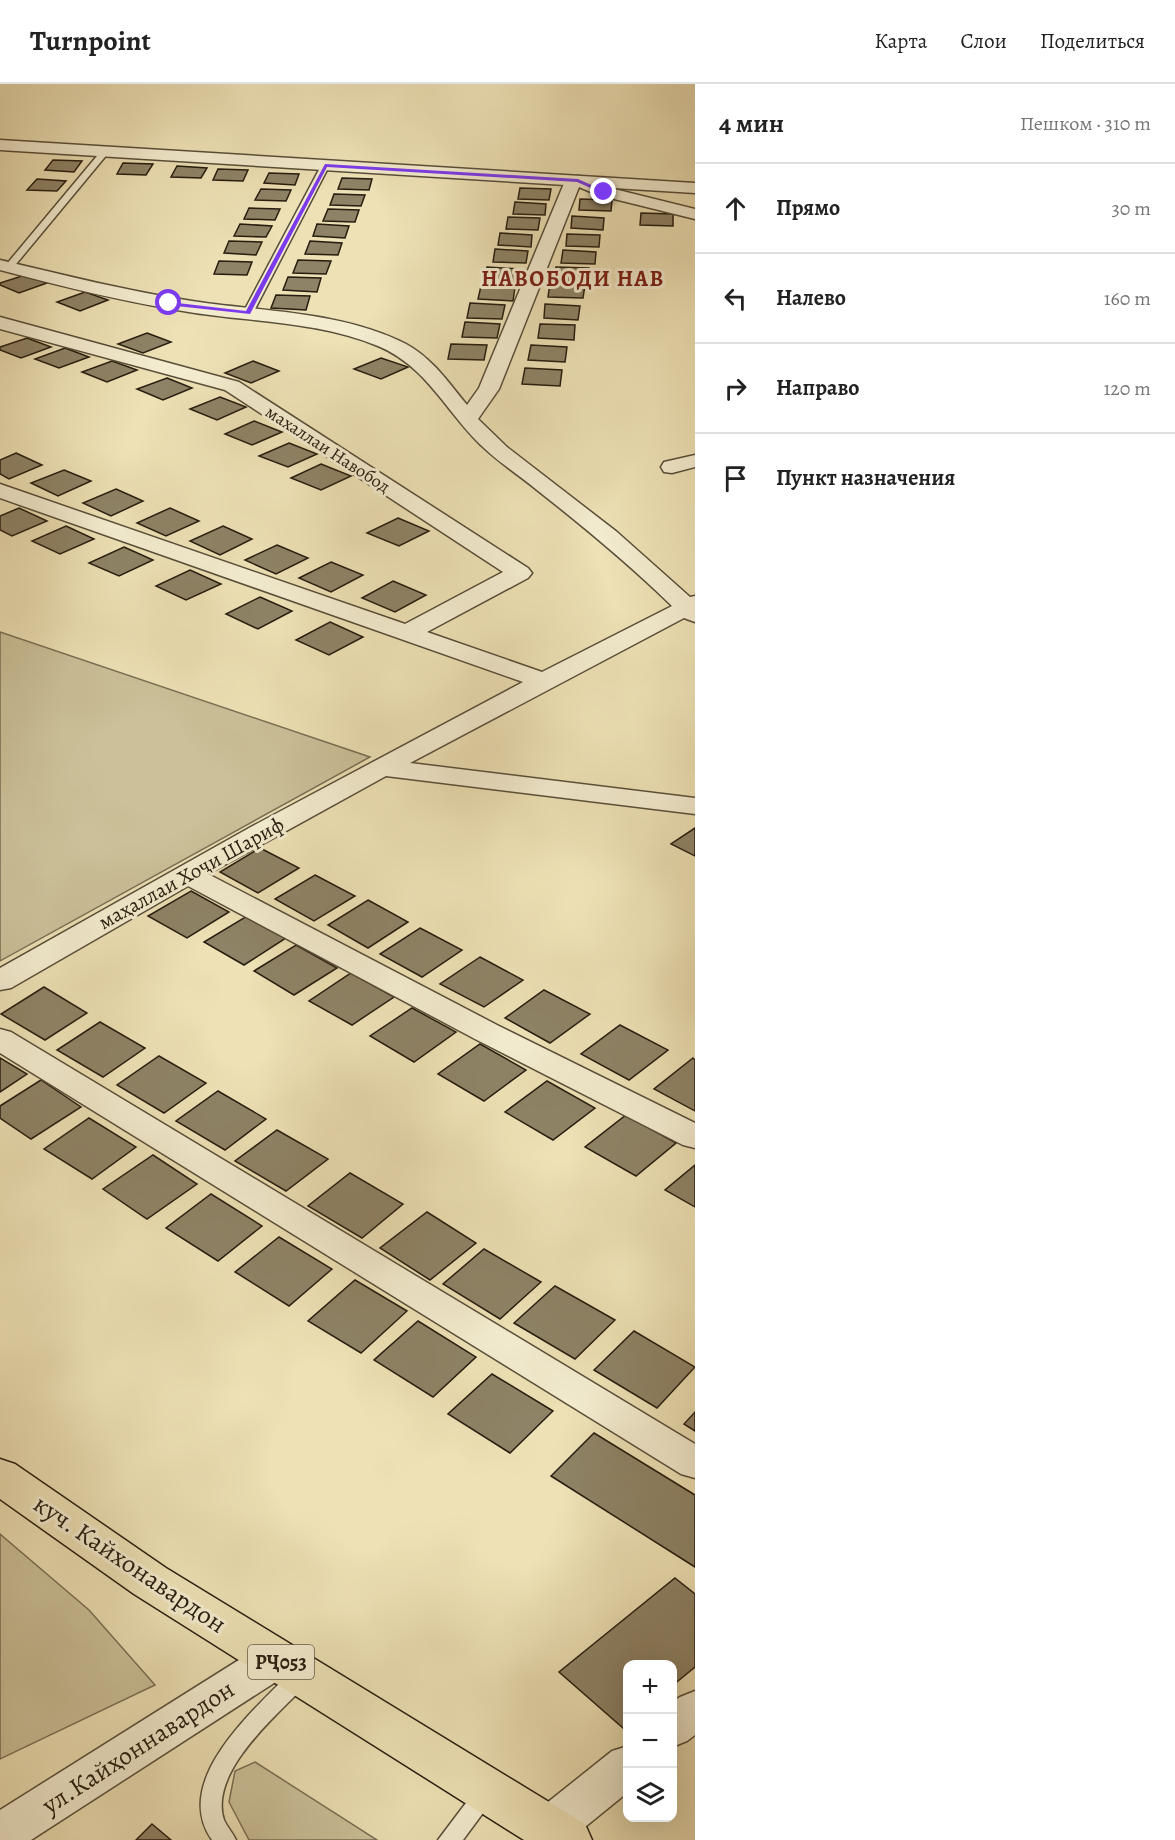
<!DOCTYPE html>
<html lang="ru">
<meta charset="utf-8">
<style>
:root{--surface:#fff;--page:#f6f6f6;--text:#222;--muted:#767676;--line:#e0e0e0}
body{margin:0;font-family:Alegreya,serif;background:var(--page);color:var(--text)}
.controls{position:absolute;right:18px;bottom:18px;display:grid;overflow:hidden;border-radius:12px;box-shadow:0 6px 24px #0002}
.controls button{width:54px;height:54px;display:grid;place-items:center;padding:0;border:0;border-bottom:2px solid var(--line);background:var(--surface);color:var(--text);font:30px sans-serif}
.stop{position:absolute;width:18px;height:18px;margin:-14px;border:4px solid #7c3aed;border-radius:50%;background:#fff}
.stop.end{background:#7c3aed;border-color:#fff;box-shadow:0 2px 6px #0008}
.list{margin:0;padding:0;list-style:none}
h2{display:flex;justify-content:space-between;align-items:center;height:78px;margin:0;padding:0 24px;font-size:26px}
h2 small{font-size:20px;font-weight:400;color:var(--muted)}
.list li{display:grid;grid-template-columns:39px 1fr auto;gap:18px;align-items:center;box-sizing:border-box;height:90px;padding:0 24px;border-top:2px solid var(--line)}
.list b{display:block;font-size:22px;white-space:nowrap}
.list em{font-size:20px;font-style:normal;color:var(--muted)}
.icon{flex:none;width:33px;height:33px;fill:none;stroke:currentColor;stroke-width:2;stroke-linecap:round;stroke-linejoin:round}
.map{position:relative;flex:none;width:695px;height:1756px;overflow:hidden}
header{display:flex;align-items:center;gap:36px;box-sizing:border-box;height:84px;padding:0 30px;background:var(--surface);border-bottom:2px solid var(--line)}
header strong{font-size:28px}
nav{display:flex;gap:33px;margin-inline-start:auto;font-size:21px}
main{display:flex}
aside{flex:1;background:var(--surface)}
.map>svg:first-child{display:block}
</style>
<header>
<strong>Turnpoint</strong>
<nav><a>Карта</a><a>Слои</a><a>Поделиться</a></nav>
</header>
<main>
<div class="map">
<svg width="695" height="1756" viewBox="0 0 695 1756">
<rect width="100%" height="100%" fill="#ede1b5"/>
<filter id="stains"><feTurbulence type="fractalNoise" baseFrequency=".00333" numOctaves="4"/><feColorMatrix values="0 0 0 0 .2 0 0 0 0 .09 0 0 0 0 .02 0 0 0 .5 -.17"/></filter>
<radialGradient id="worn" r=".72"><stop offset=".6" stop-color="#630" stop-opacity="0"/><stop offset="1" stop-color="#630" stop-opacity=".3"/></radialGradient>
<g fill="#cbc099" stroke="#796e54" stroke-width="1.5">
<polygon points="0,548 370,673 0,877"/>
<polygon points="0,1450 89,1526 155,1601 0,1675"/>
<polygon points="255,1678 377,1756 249,1756 229,1718 235,1687"/>
</g>
<g fill="#8e8366" stroke="#271d10" stroke-width="1.5">
<polygon points="53,76 82,77 74,88 45,86"/>
<polygon points="123,79 153,80 146,91 117,90"/>
<polygon points="177,82 207,84 201,94 171,93"/>
<polygon points="218,85 248,86 243,97 213,96"/>
<polygon points="269,89 299,90 295,101 264,99"/>
<polygon points="342,94 372,95 369,106 338,105"/>
<polygon points="37,95 66,97 57,107 27,106"/>
<polygon points="520,104 551,105 549,116 518,115"/>
<polygon points="261,105 291,106 286,117 255,116"/>
<polygon points="334,110 365,111 361,122 330,121"/>
<polygon points="580,115 612,116 611,127 579,126"/>
<polygon points="515,118 546,120 545,131 513,130"/>
<polygon points="249,124 280,125 275,136 244,135"/>
<polygon points="328,125 359,126 355,138 323,137"/>
<polygon points="641,129 673,130 673,142 640,141"/>
<polygon points="572,132 604,134 603,146 571,144"/>
<polygon points="508,133 540,134 538,146 506,145"/>
<polygon points="240,140 272,142 266,153 234,152"/>
<polygon points="317,140 349,142 345,154 313,152"/>
<polygon points="500,149 532,151 531,163 498,161"/>
<polygon points="567,150 600,151 599,163 566,162"/>
<polygon points="229,157 262,158 256,171 224,169"/>
<polygon points="310,157 342,159 338,171 305,170"/>
<polygon points="495,165 528,167 526,179 493,178"/>
<polygon points="563,166 596,168 595,180 561,179"/>
<polygon points="298,176 331,177 326,190 293,189"/>
<polygon points="219,177 252,178 247,191 214,190"/>
<polygon points="487,183 520,185 518,198 484,196"/>
<polygon points="556,183 589,184 588,197 554,196"/>
<polygon points="25,191 47,199 19,209 0,201 0,199"/>
<polygon points="288,193 321,194 317,208 283,206"/>
<polygon points="550,199 585,201 583,214 548,213"/>
<polygon points="481,202 515,203 513,217 478,215"/>
<polygon points="85,208 108,216 80,227 57,218"/>
<polygon points="276,211 310,212 306,226 271,224"/>
<polygon points="470,219 505,221 502,235 467,234"/>
<polygon points="545,220 580,222 578,236 544,234"/>
<polygon points="465,238 500,240 497,254 462,253"/>
<polygon points="540,240 575,241 574,256 538,254"/>
<polygon points="147,249 171,258 143,269 118,260"/>
<polygon points="27,254 51,263 21,274 0,266 0,263"/>
<polygon points="451,260 487,261 484,276 448,275"/>
<polygon points="531,261 567,263 565,278 528,276"/>
<polygon points="65,264 89,273 59,284 35,275"/>
<polygon points="381,274 408,283 381,295 354,285"/>
<polygon points="112,277 137,286 107,298 82,288"/>
<polygon points="253,277 279,287 251,299 225,289"/>
<polygon points="525,284 562,286 560,302 522,300"/>
<polygon points="167,294 192,304 163,316 137,305"/>
<polygon points="220,313 246,323 217,336 190,325"/>
<polygon points="254,337 282,348 252,361 225,350"/>
<polygon points="289,359 317,370 288,383 259,372"/>
<polygon points="16,369 42,381 9,395 0,390 0,376"/>
<polygon points="321,380 351,392 321,406 291,394"/>
<polygon points="64,386 91,397 58,412 31,399"/>
<polygon points="116,405 143,417 111,432 83,419"/>
<polygon points="19,424 47,437 12,452 0,446 0,432"/>
<polygon points="170,424 199,437 166,452 137,439"/>
<polygon points="398,434 429,447 399,462 367,449"/>
<polygon points="66,442 94,455 60,470 32,457"/>
<polygon points="223,442 252,455 220,471 190,457"/>
<polygon points="277,461 308,474 276,490 245,476"/>
<polygon points="124,463 153,476 119,492 89,479"/>
<polygon points="331,478 363,491 331,508 299,494"/>
<polygon points="190,486 221,500 186,516 156,502"/>
<polygon points="393,497 426,511 395,528 362,514"/>
<polygon points="260,513 292,527 258,545 226,530"/>
<polygon points="330,538 363,553 329,571 296,556"/>
<polygon points="695,744 695,772 671,760"/>
<polygon points="260,764 299,784 258,809 220,788"/>
<polygon points="315,791 355,812 314,837 275,815"/>
<polygon points="191,807 229,828 187,854 148,832"/>
<polygon points="368,816 408,838 368,864 328,841"/>
<polygon points="247,832 286,854 244,881 204,858"/>
<polygon points="420,844 462,866 422,893 380,870"/>
<polygon points="296,861 337,884 294,911 254,887"/>
<polygon points="480,873 523,896 484,923 440,900"/>
<polygon points="351,889 394,913 352,941 309,917"/>
<polygon points="44,903 87,929 45,956 1,930"/>
<polygon points="544,906 590,930 550,959 505,934"/>
<polygon points="412,924 456,948 414,978 370,952"/>
<polygon points="100,938 145,964 103,993 57,966"/>
<polygon points="620,941 668,966 629,996 581,970"/>
<polygon points="480,960 526,986 484,1017 438,990"/>
<polygon points="159,972 206,999 164,1029 117,1001"/>
<polygon points="0,974 27,990 0,1008"/>
<polygon points="693,974 695,976 695,1027 654,1005"/>
<polygon points="41,996 81,1023 31,1055 0,1034 0,1022"/>
<polygon points="547,997 595,1024 553,1056 505,1028"/>
<polygon points="218,1007 266,1035 225,1066 176,1037"/>
<polygon points="626,1031 676,1059 636,1092 585,1063"/>
<polygon points="89,1034 136,1063 92,1095 44,1065"/>
<polygon points="277,1046 328,1075 286,1107 235,1077"/>
<polygon points="153,1071 197,1100 147,1135 103,1105"/>
<polygon points="695,1081 695,1123 665,1106"/>
<polygon points="350,1089 403,1120 362,1154 308,1122"/>
<polygon points="211,1110 262,1142 218,1177 166,1144"/>
<polygon points="427,1128 476,1159 430,1196 380,1164"/>
<polygon points="279,1153 332,1185 289,1222 235,1188"/>
<polygon points="484,1165 541,1198 500,1235 443,1200"/>
<polygon points="355,1196 407,1227 361,1269 308,1237"/>
<polygon points="555,1202 615,1236 575,1275 514,1239"/>
<polygon points="418,1237 476,1273 433,1313 374,1276"/>
<polygon points="634,1247 695,1283 657,1324 594,1286"/>
<polygon points="492,1290 553,1327 510,1369 448,1330"/>
<polygon points="695,1328 695,1347 684,1340"/>
<polygon points="594,1349 695,1411 695,1483 551,1392"/>
<polygon points="675,1494 695,1510 695,1583 672,1602 672,1580 628,1580 628,1640 623,1644 559,1588"/>
<polygon points="152,1740 171,1756 136,1756"/>
</g>
<g fill="none" stroke-linecap="round" stroke-linejoin="round">
<g stroke="#584e39" stroke-width="3">
<g id="service">
<polygon points="102,66 109,68 12,185 6,185 6,181"/>
<polygon points="325,80 329,82 253,229 245,231 243,229 321,82"/>
<path d="M300,1584L308,1587L311,1593L308,1599C278,1630 208,1688 224,1736C227,1743 233,1749 236,1756H212C170,1697 255,1625 292,1587Z"/>
<polygon points="486,1700 494,1703 497,1710 463,1756 438,1756 478,1703"/>
</g>
</g>
<g stroke="#584e39" stroke-width="3">
<g id="minor">
<path d="M578,92L610,104L695,125V135L598,111L579,103L499,305L478,335L507,363L617,448L690,513L695,512V538L684,534L410,679L695,714V730L386,692L208,790L497,941L695,1039V1064L683,1061L475,955L188,802L11,904L0,906V884L249,744L523,598L0,414V400L405,540L503,488L225,306L0,245V233L239,298L528,484L532,489L528,494L427,548L542,588L672,522C629,480 584,443 537,406C520,392 501,380 484,364C447,330 427,282 378,262C320,238 255,238 195,229C129,219 64,203 0,186V176C64,191 127,207 192,217C262,228 341,227 406,260C432,274 449,299 467,321L479,304L565,97L567,94Z"/>
<polygon points="695,371 695,383 672,389 664,388 661,383 664,378"/>
<polygon points="0,945 11,948 695,1360 695,1394 681,1390 0,969"/>
<polygon points="276,1557 291,1562 297,1575 291,1588 31,1756 0,1756 0,1726 261,1562"/>
<polygon points="695,1607 695,1651 687,1657 672,1663 672,1618 680,1613"/>
<polygon points="628,1662 628,1708 569,1756 531,1756 526,1745 533,1730 612,1667"/>
</g>
</g>
<g stroke="#584e39" stroke-width="3">
<polygon id="tertiary" points="0,56 695,99 695,109 0,66"/>
</g>
<g stroke="#271d10" stroke-width="3">
<polygon id="primary" points="0,1375 15,1380 166,1484 585,1740 592,1756 524,1756 134,1510 0,1415"/>
</g>
<use href="#service" fill="#f3eccf" fill-rule="evenodd"/>
<use href="#minor" fill="#f3eccf" fill-rule="evenodd"/>
<use href="#tertiary" fill="#f3eccf" fill-rule="evenodd"/>
<use href="#primary" fill="#ede1b5" fill-rule="evenodd"/>
</g>
<polygon fill="#7c3aed" points="325,80 578,95 607,108 602,109 577,98 327,83 250,230 167,221 169,218 246,227"/>
<g text-anchor="middle" dominant-baseline="central" stroke-width="6" stroke-linejoin="round" paint-order="stroke">
<g font-size="18" fill="#271d10" stroke="#f3eccf">
<text transform="translate(328 365) rotate(33)">махаллаи Навобод</text>
</g>
<rect fill="#f3eccf" stroke="#645b49" stroke-width="1.5" x="248" y="1561" width="66" height="34" rx="4.5"/>
<g font-size="20" font-weight="bold" fill="#271d10">
<text x="281" y="1578">РҶ053</text>
</g>
<g font-size="21" fill="#271d10" stroke="#f3eccf">
<text transform="translate(191 789) rotate(-29)">маҳаллаи Хоҷи Шариф</text>
</g>
<g font-size="22" font-weight="bold" letter-spacing="1.5" fill="#7a1f14" stroke="#f3eccf">
<text x="573" y="195">НАВОБОДИ НАВ</text>
</g>
<g font-size="26" fill="#271d10" stroke="#f3eccf">
<text transform="translate(130 1480) rotate(34)">куч. Кайхонавардон</text>
<text transform="translate(138 1663) rotate(-33)">ул.Кайҳоннавардон</text>
</g>
</g>
<rect width="100%" height="100%" filter="url(#stains)"/>
<rect width="100%" height="100%" fill="url(#worn)"/>
</svg>
<div class="controls">
<button>+</button>
<button>−</button>
<button><svg class="icon" aria-label="layers" viewBox="0 0 24 24"><path d="M12 4l9 5-9 5-9-5zM3 14l9 5 9-5"/></svg></button>
</div>
<div class="stop" style="left:169px;top:219px"></div>
<div class="stop end" style="left:604px;top:108px"></div>
</div>
<aside>
<h2>4 мин<small>Пешком · 310 m</small></h2>
<ul class="list">
<li><svg class="icon" aria-label="ahead" viewBox="0 0 24 24"><path d="M12 20V5M6 11l6-6 6 6"/></svg><div><b>Прямо</b></div><em>30 m</em></li>
<li><svg class="icon" aria-label="left" viewBox="0 0 24 24"><path d="M17 20v-9H6M10 6l-5 5 5 5"/></svg><div><b>Налево</b></div><em>160 m</em></li>
<li><svg class="icon" aria-label="right" viewBox="0 0 24 24"><path d="M7 20v-9h11M14 6l5 5-5 5"/></svg><div><b>Направо</b></div><em>120 m</em></li>
<li><svg class="icon" aria-label="arrive" viewBox="0 0 24 24"><path d="M6 21V4h12l-3 4 3 4H6"/></svg><div><b>Пункт назначения</b></div></li>
</ul>
</aside>
</main>
